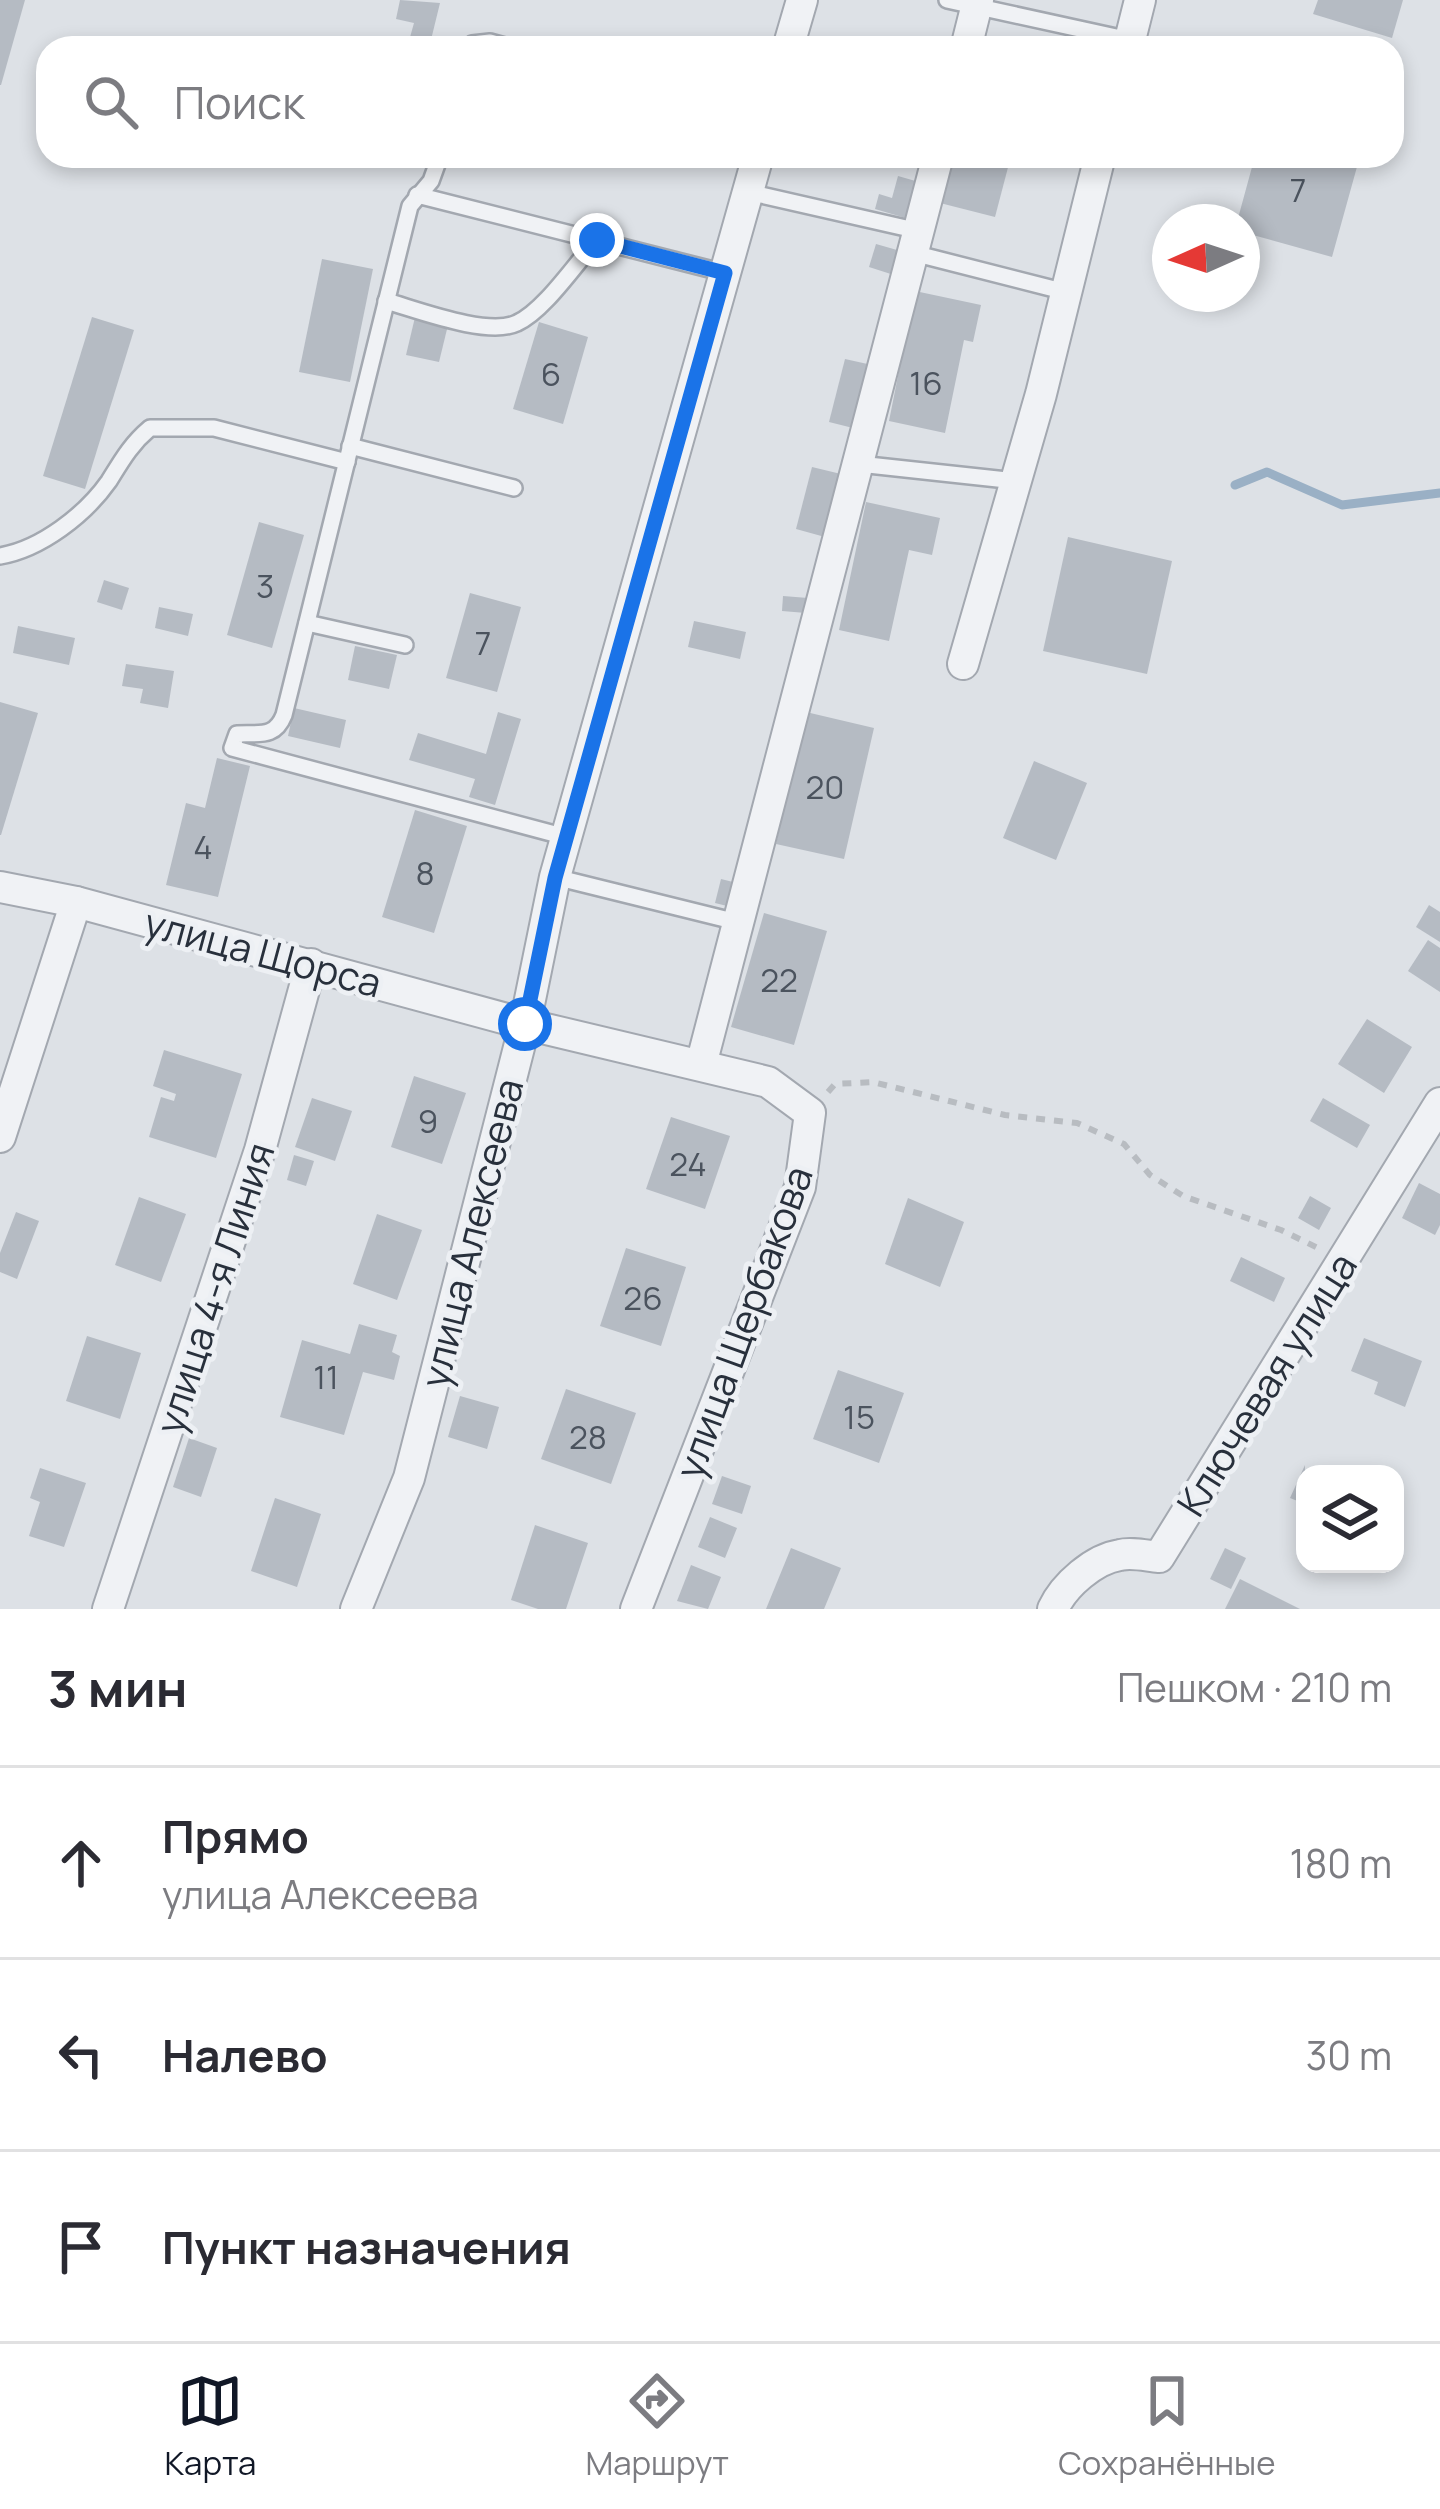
<!DOCTYPE html>
<html lang="ru">
<meta charset="utf-8">
<style>
:root{--surface:#fff;--page:#f2f2f3;--text:#2b2b33;--muted:#7c7c81;--line:#e1e1e2;--accent:#111827}
body{margin:0;font-family:Manrope,sans-serif;background:var(--page);color:var(--text)}
.controls{position:absolute;right:36px;bottom:36px;display:grid;overflow:hidden;border-radius:24px;box-shadow:0 6px 18px #0003}
.controls button{width:108px;height:108px;display:grid;place-items:center;padding:0;border:0;border-bottom:3px solid var(--line);background:var(--surface);color:var(--text);font:60px sans-serif}
.compass{position:absolute;left:1152px;top:204px;width:108px;height:108px;border-radius:50%;background:var(--surface);box-shadow:0 6px 18px #0003;rotate:267deg}
.stop{position:absolute;width:36px;height:36px;margin:-27px;border:9px solid #1a73e8;border-radius:50%;background:#fff}
.stop.end{background:#1a73e8;border-color:#fff;box-shadow:0 3px 12px #0008}
.list{margin:0;padding:0;list-style:none}
h2{display:flex;justify-content:space-between;align-items:center;height:156px;margin:0;padding:0 48px;font-size:51px}
h2 small{font-size:39px;font-weight:400;color:var(--muted)}
.list li{display:grid;grid-template-columns:78px 1fr auto;gap:36px;align-items:center;box-sizing:border-box;height:192px;padding:0 48px;border-top:3px solid var(--line)}
.list b{display:block;font-size:45px;white-space:nowrap}
.list p{margin:0;font-size:39px;white-space:nowrap;color:var(--muted)}
.list em{font-size:39px;font-style:normal;color:var(--muted)}
.icon{flex:none;width:66px;height:66px;fill:none;stroke:currentColor;stroke-width:2;stroke-linecap:round;stroke-linejoin:round}
.map{position:relative;flex:none;width:1440px;height:1609px;overflow:hidden}
.search{position:absolute;background:var(--surface);box-shadow:0 6px 18px #0003;left:36px;right:36px;top:36px;height:132px;display:flex;align-items:center;gap:30px;box-sizing:border-box;padding:0 42px;border-radius:36px;color:var(--muted);font-size:45px}
.sheet{height:732px;background:var(--surface)}
nav{display:flex;justify-content:space-around;align-items:center;box-sizing:border-box;height:168px;border-top:3px solid var(--line);background:var(--surface);font-size:33px;color:var(--muted)}
nav a{display:grid;justify-items:center;gap:6px}
nav .on{color:var(--accent)}
.map>svg:first-child{display:block}
</style>
<div class="map">
<svg width="1440" height="1609" viewBox="0 0 1440 1609">
<rect width="100%" height="100%" fill="#dde1e6"/>
<g fill="none" stroke-linecap="round" stroke-linejoin="round">
<polyline stroke="#9ab0c5" stroke-width="9" points="1235,485 1267,472 1342,505 1440,493"/>
</g>
<g fill="#b5bbc3">
<polygon points="0,0 25,0 1,85 0,85"/>
<polygon points="400,0 440,3 429,48 407,48 414,23 396,19"/>
<polygon points="1318,0 1403,0 1392,38 1313,14"/>
<polygon points="951,156 1011,156 995,217 940,203"/>
<polygon points="1255,156 1360,156 1332,257 1242,232 1242,222 1237,222"/>
<polygon points="898,176 919,182 909,219 875,209 879,194 892,198"/>
<polygon points="876,244 904,252 897,276 869,267"/>
<polygon points="322,259 373,269 350,382 299,372"/>
<polygon points="915,291 981,305 973,342 964,340 945,433 889,421"/>
<polygon points="416,313 449,321 439,362 406,355"/>
<polygon points="92,317 134,330 85,489 43,476"/>
<polygon points="539,322 588,337 563,424 513,409"/>
<polygon points="845,359 872,365 857,429 829,422"/>
<polygon points="812,467 841,474 825,537 796,529"/>
<polygon points="866,502 940,518 932,555 909,550 889,641 839,630"/>
<polygon points="259,522 304,535 272,648 227,635"/>
<polygon points="1068,537 1172,561 1147,674 1043,651"/>
<polygon points="104,580 129,588 122,610 97,602"/>
<polygon points="470,593 521,607 497,692 446,678"/>
<polygon points="783,596 808,598 806,613 782,611"/>
<polygon points="159,607 193,614 188,636 155,628"/>
<polygon points="694,621 746,632 740,659 688,647"/>
<polygon points="18,626 75,638 69,665 13,653"/>
<polygon points="355,646 397,655 389,689 348,680"/>
<polygon points="126,664 174,671 168,708 140,703 143,689 122,686"/>
<polygon points="0,702 38,713 1,835 0,835"/>
<polygon points="294,708 346,720 340,748 288,736"/>
<polygon points="498,712 521,719 495,805 469,797 475,779 409,760 418,733 486,754"/>
<polygon points="806,712 874,728 844,859 776,844"/>
<polygon points="217,758 250,766 218,897 166,885 186,803 205,808"/>
<polygon points="1034,761 1087,783 1056,860 1003,838"/>
<polygon points="415,810 467,826 434,933 382,917"/>
<polygon points="721,879 741,884 735,908 715,903"/>
<polygon points="1429,905 1440,912 1440,942 1416,927"/>
<polygon points="764,913 827,931 794,1045 731,1027"/>
<polygon points="1428,940 1440,948 1440,992 1408,971"/>
<polygon points="1367,1019 1412,1047 1384,1093 1338,1064"/>
<polygon points="164,1050 242,1074 216,1158 149,1137 161,1097 174,1101 176,1094 153,1086"/>
<polygon points="414,1076 466,1093 442,1164 391,1147"/>
<polygon points="312,1098 352,1111 335,1161 295,1147"/>
<polygon points="1323,1098 1370,1125 1357,1148 1310,1121"/>
<polygon points="671,1117 730,1136 705,1209 646,1189"/>
<polygon points="294,1155 314,1161 306,1186 287,1180"/>
<polygon points="1419,1183 1440,1194 1440,1225 1435,1235 1402,1218"/>
<polygon points="1310,1196 1331,1208 1319,1230 1298,1218"/>
<polygon points="139,1197 186,1214 161,1282 115,1265"/>
<polygon points="908,1198 964,1222 940,1287 885,1264"/>
<polygon points="16,1212 39,1221 17,1279 0,1272 0,1253"/>
<polygon points="377,1214 422,1230 397,1300 353,1284"/>
<polygon points="626,1248 686,1267 661,1346 600,1326"/>
<polygon points="1241,1257 1285,1278 1274,1302 1230,1281"/>
<polygon points="359,1324 397,1335 392,1352 400,1356 394,1380 363,1372 344,1435 280,1417 302,1340 350,1354"/>
<polygon points="87,1336 141,1353 120,1419 66,1401"/>
<polygon points="1364,1338 1422,1361 1405,1407 1374,1394 1378,1382 1351,1371"/>
<polygon points="838,1370 904,1393 879,1463 813,1439"/>
<polygon points="566,1389 636,1413 611,1484 541,1459"/>
<polygon points="460,1396 499,1407 487,1449 448,1437"/>
<polygon points="189,1438 217,1448 201,1497 173,1487"/>
<polygon points="1305,1465 1305,1504 1290,1498"/>
<polygon points="40,1468 86,1483 64,1547 29,1536 40,1502 30,1498"/>
<polygon points="722,1476 751,1486 742,1514 712,1504"/>
<polygon points="275,1498 321,1514 297,1587 251,1571"/>
<polygon points="710,1517 737,1528 725,1558 698,1547"/>
<polygon points="535,1525 588,1543 566,1609 538,1609 511,1600"/>
<polygon points="791,1548 841,1568 824,1609 766,1609"/>
<polygon points="1225,1548 1246,1558 1231,1589 1210,1579"/>
<polygon points="691,1565 721,1577 708,1609 677,1601"/>
<polygon points="1240,1579 1300,1609 1225,1609"/>
</g>
<g fill="none" stroke-linecap="round" stroke-linejoin="round">
<g stroke="#a3a8b0" stroke-width="20">
<g id="service">
<polyline points="947,0 1130,40"/>
<polyline points="468,48 472,44 490,42 512,48"/>
<path d="M440,156L431,181L410,206L284,715C275,738 260,733 237,734L232,748L566,837"/>
<polyline points="748,192 919,231"/>
<polyline points="417,195 725,273"/>
<polyline points="913,253 1066,292"/>
<path d="M386,301C418,310 488,337 517,323C544,311 576,263 597,240"/>
<polyline points="350,446 514,488"/>
<polyline points="859,464 1016,481"/>
<path d="M0,556C41,549 85,515 109,481C122,460 131,444 150,428H214L347,462"/>
<polyline points="307,623 405,645"/>
<polyline points="555,877 737,922"/>
</g>
</g>
<g stroke="#a3a8b0" stroke-width="34">
<g id="minor">
<polyline points="788,48 802,0"/>
<polyline points="966,48 978,0"/>
<polyline points="1128,48 1140,0"/>
<polyline points="963,664 1041,394 1100,156"/>
<polyline points="0,887 76,902 525,1024 768,1082 810,1113 800,1187 636,1609"/>
<polyline points="701,1065 938,156"/>
<polyline points="0,1137 76,902"/>
<polyline points="108,1609 260,1150 311,964"/>
<polyline points="356,1609 409,1478 525,1024 555,877 758,156"/>
<path d="M1053,1609C1064,1585 1094,1559 1120,1555C1132,1552 1147,1556 1159,1557L1440,1103"/>
</g>
</g>
<polyline stroke="#b8bcc1" stroke-width="6" stroke-dasharray="9 9" stroke-linecap="butt" points="828,1092 835,1084 873,1082 1005,1115 1077,1123 1124,1144 1150,1175 1183,1196 1281,1230 1318,1248"/>
<use href="#service" stroke="#f0f2f5" stroke-width="15"/>
<use href="#minor" stroke="#f0f2f5" stroke-width="30"/>
</g>
<g fill="none" stroke-linecap="round" stroke-linejoin="round">
<polyline stroke="#1a73e8" stroke-width="15" points="525,1024 555,878 725,273 597,240"/>
</g>
<g text-anchor="middle" dominant-baseline="central" stroke-width="10" stroke-linejoin="round" paint-order="stroke">
<g font-size="33" fill="#4b535e">
<text x="1298" y="189">7</text>
<text x="551" y="373">6</text>
<text x="926" y="382">16</text>
<text x="265" y="585">3</text>
<text x="483" y="642">7</text>
<text x="825" y="786">20</text>
<text x="203" y="846">4</text>
<text x="425" y="872">8</text>
<text x="779" y="979">22</text>
<text x="428" y="1120">9</text>
<text x="688" y="1163">24</text>
<text x="643" y="1297">26</text>
<text x="326" y="1376">11</text>
<text x="859" y="1416">15</text>
<text x="588" y="1436">28</text>
</g>
<g font-size="39" fill="#28303c" stroke="#edf0f4">
<text transform="translate(263 952) rotate(15)">улица Щорса</text>
<text transform="translate(471 1233) rotate(-76)">улица Алексеева</text>
<text transform="translate(214 1288) rotate(-72)">улица 4-я Линия</text>
<text transform="translate(743 1322) rotate(-70)">улица Щербакова</text>
<text transform="translate(1266 1384) rotate(-58)">Ключевая улица</text>
</g>
</g>
</svg>
<div class="controls">
<button><svg class="icon" aria-label="layers" viewBox="0 0 24 24"><path d="M12 4l9 5-9 5-9-5zM3 14l9 5 9-5"/></svg></button>
</div>
<svg class="compass" viewBox="-18 -18 36 36"><path d="M0-13l5 13h-10z" fill="#e53935"/><path d="M0 13l5-13h-10z" fill="#7c7c81"/></svg>
<div class="stop" style="left:525px;top:1024px"></div>
<div class="stop end" style="left:597px;top:240px"></div>
<div class="search"><svg class="icon" aria-label="search" viewBox="0 0 24 24"><circle cx="10" cy="10" r="6"/><path d="M15 15l6 6"/></svg>Поиск</div>
</div>
<section class="sheet">
<h2>3 мин<small>Пешком · 210 m</small></h2>
<ul class="list">
<li><svg class="icon" aria-label="ahead" viewBox="0 0 24 24"><path d="M12 20V5M6 11l6-6 6 6"/></svg><div><b>Прямо</b><p>улица Алексеева</p></div><em>180 m</em></li>
<li><svg class="icon" aria-label="left" viewBox="0 0 24 24"><path d="M17 20v-9H6M10 6l-5 5 5 5"/></svg><div><b>Налево</b></div><em>30 m</em></li>
<li><svg class="icon" aria-label="arrive" viewBox="0 0 24 24"><path d="M6 21V4h12l-3 4 3 4H6"/></svg><div><b>Пункт назначения</b></div></li>
</ul>
</section>
<nav>
<a class="on"><svg class="icon" aria-label="map" viewBox="0 0 24 24"><path d="M3 6l6-2 6 2 6-2v14l-6 2-6-2-6 2zM9 4v14M15 6v14"/></svg>Карта</a>
<a><svg class="icon" aria-label="directions" viewBox="0 0 24 24"><path d="M12 3l9 9-9 9-9-9zM9 14v-3h6M13 9l2 2-2 2"/></svg>Маршрут</a>
<a><svg class="icon" aria-label="saved" viewBox="0 0 24 24"><path d="M7 4h10v16l-5-4-5 4z"/></svg>Сохранённые</a>
</nav>
